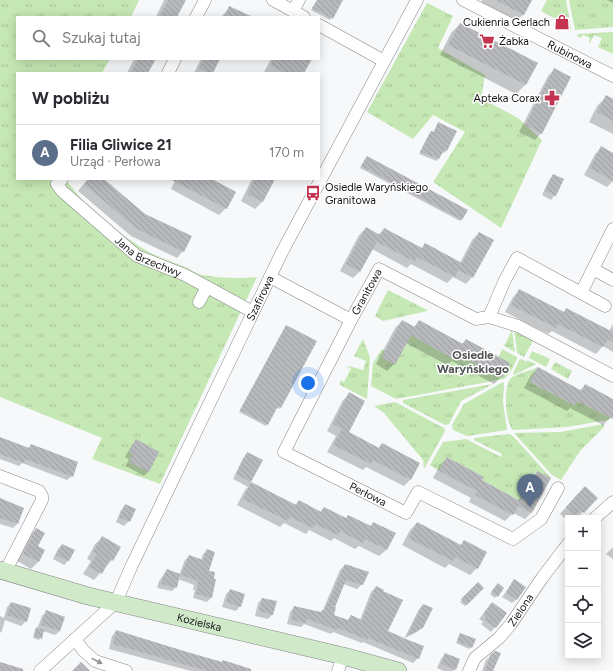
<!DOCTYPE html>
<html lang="pl">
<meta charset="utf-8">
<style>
:root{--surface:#fff;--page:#f7f7f7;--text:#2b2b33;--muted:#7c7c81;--line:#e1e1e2;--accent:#0f766e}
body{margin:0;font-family:Figtree,sans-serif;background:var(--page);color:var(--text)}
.controls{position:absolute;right:12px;bottom:12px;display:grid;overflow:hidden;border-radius:0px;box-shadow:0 2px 10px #0003}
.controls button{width:36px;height:36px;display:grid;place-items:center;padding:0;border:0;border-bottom:1px solid var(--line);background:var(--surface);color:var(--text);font:20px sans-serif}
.you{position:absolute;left:308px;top:383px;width:14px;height:14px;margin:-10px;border:3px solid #fff;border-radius:50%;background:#1a73e8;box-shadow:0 0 0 6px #1a73e833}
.badge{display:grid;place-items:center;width:26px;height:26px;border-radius:50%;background:var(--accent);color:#fff;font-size:13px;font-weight:700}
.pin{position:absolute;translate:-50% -33px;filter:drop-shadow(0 1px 2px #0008)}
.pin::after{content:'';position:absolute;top:21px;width:14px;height:12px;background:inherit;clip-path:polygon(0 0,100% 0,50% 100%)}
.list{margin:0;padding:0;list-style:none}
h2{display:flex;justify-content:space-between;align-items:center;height:52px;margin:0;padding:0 16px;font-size:17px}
h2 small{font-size:13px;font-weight:400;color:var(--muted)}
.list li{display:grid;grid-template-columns:26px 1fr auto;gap:12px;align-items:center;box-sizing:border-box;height:56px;padding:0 16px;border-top:1px solid var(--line)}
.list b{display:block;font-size:15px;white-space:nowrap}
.list p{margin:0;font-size:13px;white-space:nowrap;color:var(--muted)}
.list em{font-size:13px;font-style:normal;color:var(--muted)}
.icon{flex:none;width:22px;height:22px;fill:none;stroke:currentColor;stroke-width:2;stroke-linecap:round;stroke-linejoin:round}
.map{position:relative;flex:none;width:613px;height:671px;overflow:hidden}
.search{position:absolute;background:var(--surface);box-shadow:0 2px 10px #0003;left:16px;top:16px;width:304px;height:44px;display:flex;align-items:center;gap:10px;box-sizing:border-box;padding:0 14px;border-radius:0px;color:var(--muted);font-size:15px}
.panel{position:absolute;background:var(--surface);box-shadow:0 2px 10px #0003;left:16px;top:72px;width:304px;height:108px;border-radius:0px}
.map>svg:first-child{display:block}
</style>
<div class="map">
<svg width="613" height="671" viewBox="0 0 613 671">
<defs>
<pattern id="grass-tufts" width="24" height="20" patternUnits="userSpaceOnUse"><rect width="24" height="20" fill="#c6e8b4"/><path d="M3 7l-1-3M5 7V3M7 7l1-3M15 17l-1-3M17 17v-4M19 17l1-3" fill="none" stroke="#a9c69a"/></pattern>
<pattern id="building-back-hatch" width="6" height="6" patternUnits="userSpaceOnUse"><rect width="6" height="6" fill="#b7b9bc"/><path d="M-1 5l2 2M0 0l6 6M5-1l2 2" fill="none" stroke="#9c9ea1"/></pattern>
</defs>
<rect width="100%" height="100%" fill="#f6f8fa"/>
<g fill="url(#grass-tufts)">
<path d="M0,0H139L131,17H17V59H110L102,73H17V179H66C85,208 121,236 151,253C162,259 174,262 185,267C191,269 196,274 202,275C220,278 239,279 257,277L160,484L92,459L102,438L0,397Z"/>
<polygon points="547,0 566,0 571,28 570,31 564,31 567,25 541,11"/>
<polygon points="569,0 613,0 613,27 575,30"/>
<polygon points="427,3 453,16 438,48 485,75 481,98 518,118 542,140 501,228 433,182 465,132 433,115 413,139 367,112"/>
<polygon points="613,32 613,54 598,47 602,38 594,35 590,43 589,42 590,38 583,35 581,38 577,36 578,34"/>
<polygon points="388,290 427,310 427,311 383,321 375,316"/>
<polygon points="514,328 534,339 524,357 517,353"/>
<polygon points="512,330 515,352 504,346"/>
<polygon points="411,335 454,359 458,354 499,357 502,349 517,357 517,359 510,373 504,379 396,399 371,386 373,363 382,349 385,351 382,357 395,364"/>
<polygon points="363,339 370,357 367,399 340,385 340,382 341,380 344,382 351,368 350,367 348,369 347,368 349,366 363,370 366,361 354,356"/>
<polygon points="532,351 550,359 546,367 529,358"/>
<polygon points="521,359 527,362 527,360 536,364 514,375 513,374 519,360"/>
<polygon points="555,362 572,371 568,379 551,369"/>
<path d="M538,367L530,382L574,405L577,401L611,418L608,420L566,427L513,430C505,423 503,386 511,378C517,374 531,370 538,367Z"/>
<polygon points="503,382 504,383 503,402 507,430 467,436 453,430 452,425 464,404"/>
<polygon points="493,384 461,401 449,424 445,425 403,403 403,400"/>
<polygon points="395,402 444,428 445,431 424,469 423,460 384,413 374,406"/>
<polygon points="604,424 604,427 580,451 561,480 552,475 514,433 560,432"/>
<polygon points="509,434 513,436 551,478 536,471 520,501 482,480 484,477 447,457 439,471 430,465 443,442 466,439 501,457 502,454 474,440 474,438"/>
</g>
<g fill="#0003">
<polygon points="164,0 185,0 176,17 156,17"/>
<polygon points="317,0 342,0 330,20 311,10"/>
<polygon points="482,0 531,0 523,15 516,21 481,2"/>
<polygon points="607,0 613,0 613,3"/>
<polygon points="230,7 239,17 221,17"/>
<polygon points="460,24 536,63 525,85 516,94 440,55 451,33"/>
<polygon points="134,59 154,59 147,73 127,73"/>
<polygon points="201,59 219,59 212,73 194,73"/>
<polygon points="271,59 306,59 303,73 266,73 264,72"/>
<polygon points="555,69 541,133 535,140 519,132 548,76"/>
<polygon points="606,97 613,100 613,134 589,122 597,106"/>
<polygon points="438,123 446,151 444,153 442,152 437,161 419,154 429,134 431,132 433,133"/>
<polygon points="601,148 613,154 613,181 607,187 584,175 595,154"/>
<polygon points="367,157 462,219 460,221 360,168"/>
<polygon points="553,175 555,195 551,200 542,195 549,180"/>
<polygon points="88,179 102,179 183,251 177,258 131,236 78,191"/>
<polygon points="176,179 210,179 226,208 219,215 171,189"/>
<polygon points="252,179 274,179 262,202 255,209 241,201"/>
<polygon points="366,228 378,235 384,229 421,249 425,244 460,263 472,240 479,233 472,277 466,284 453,277 447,283 411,264 407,268 372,249 360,271 353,278 340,271 359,235"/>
<polygon points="520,290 563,313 567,309 609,331 613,324 613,352 603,346 596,354 552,331 548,334 505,312 513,297"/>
<polygon points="402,321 413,328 419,321 462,344 466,340 501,377 494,384 452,361 447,365 406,343 394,364 387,371 376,364 395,328"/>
<polygon points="286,326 280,407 279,409 276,407 266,426 239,412"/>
<polygon points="538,368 580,390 585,385 613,400 613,413 610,418 603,425 570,408 567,411 524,388 531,375"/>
<polygon points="350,394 347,433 378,449 382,444 410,480 404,486 366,467 363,470 327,452 336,436 327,431 343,400"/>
<polygon points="0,438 28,448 31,446 72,476 67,480 22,463 19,466 0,459"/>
<polygon points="136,441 158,453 148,472 144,476 126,466 129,459 125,457 132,445"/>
<polygon points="248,453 261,460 250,482 295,505 299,501 320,512 324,508 345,519 370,527 374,523 394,533 386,550 379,556 359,546 355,549 334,538 331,541 309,530 306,534 284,523 280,527 237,505 245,490 248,487 233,479 243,458"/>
<polygon points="447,458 481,481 518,501 530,479 537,472 531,513 525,519 513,513 505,521 469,502 471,498 433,478 440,465"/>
<polygon points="578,494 596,498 577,518 573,516 570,518 568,518 568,521 560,514"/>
<polygon points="0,499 23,509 17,524 13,528 0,524"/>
<polygon points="126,505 129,521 124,526 116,522 121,510"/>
<polygon points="417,523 460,546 464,541 477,568 470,575 449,564 445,568 402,545 410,530"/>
<polygon points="36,529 37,546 44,550 38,562 31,569 17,561 30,536"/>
<polygon points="102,538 112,560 94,580 83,574 91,561 87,559 95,544"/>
<polygon points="62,545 73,551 68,561 64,565 53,559 58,549"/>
<polygon points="613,547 613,559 606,554"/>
<polygon points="207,550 208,571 213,579 215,580 211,598 207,602 193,598 195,590 193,590 194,585 178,579 176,587 172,591 157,588 159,581 167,571 179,575 185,560 189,556 201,560 203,554"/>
<polygon points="345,565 362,584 357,589 343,584 333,608 333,615 347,621 351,617 360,620 371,592 376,587 387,631 404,639 419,609 423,605 422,627 417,632 403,639 418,658 413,663 363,642 362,643 333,632 331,634 304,624 301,627 287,624 290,612 294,607 320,613 322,612 340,570"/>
<polygon points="515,580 517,599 512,603 502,597"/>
<polygon points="478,583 483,588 465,606 460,602"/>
<polygon points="497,586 503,588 495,598 490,594"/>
<polygon points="230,590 240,606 236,611 222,607 226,594"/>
<polygon points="262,599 272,615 268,619 255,616 258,603"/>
<polygon points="11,603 26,621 21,626 5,620 2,631 0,633 0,616 4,618 7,607"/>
<polygon points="492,603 506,613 491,632 481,624 483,622 479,619"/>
<polygon points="46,612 64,617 60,631 55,635 43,631 39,640 33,638 35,630 37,629 42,616"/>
<polygon points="116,631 251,671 191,671 109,649 112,636"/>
<polygon points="460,634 471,647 469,649 456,643"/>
<polygon points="445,654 455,669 453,671 444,671 437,668 441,659"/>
<polygon points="491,656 492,671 482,671 486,660"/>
</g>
<g fill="url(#building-back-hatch)">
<polygon points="168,0 186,0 177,17 159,17"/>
<polygon points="317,0 343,0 333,19 312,8"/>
<polygon points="496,0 532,0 524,15"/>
<polygon points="229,6 253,17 224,17"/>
<polygon points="460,23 538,63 526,85 448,45"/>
<polygon points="138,59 156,59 148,73 131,73"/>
<polygon points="203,59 220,59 213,73 210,73 199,68"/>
<polygon points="273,59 312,59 304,73 285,73 270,65"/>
<polygon points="554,68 571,77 542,134 525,125"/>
<polygon points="606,95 613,99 613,121 597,112"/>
<polygon points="438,122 457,131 447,151 444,150 439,159 420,152 431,131 434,132"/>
<polygon points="601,146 613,153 613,181 590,168"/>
<polygon points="367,156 468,210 462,220 361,166"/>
<polygon points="553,174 564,179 556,196 545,191"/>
<polygon points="88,179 104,179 145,214 192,236 184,252 137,229 84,184"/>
<polygon points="170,179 212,179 236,192 227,209"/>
<polygon points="255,179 275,179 263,202 247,194"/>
<polygon points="366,227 380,235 384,228 422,248 425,243 462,263 479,232 494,240 473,278 458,270 455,277 417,257 415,262 377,242 360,272 346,264"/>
<polygon points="519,289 564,312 566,308 613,332 613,342 608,339 603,347 558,324 556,328 511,305"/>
<polygon points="402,320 415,327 419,320 463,344 466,339 510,363 502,378 458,354 455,359 411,335 395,365 382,357"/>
<polygon points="286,325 317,341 281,408 278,406 268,425 240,410"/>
<polygon points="538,367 582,391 585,384 613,399 613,419 577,401 574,405 530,381"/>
<polygon points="349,392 365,401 349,432 379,448 382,443 420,463 411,480 373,460 371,464 333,445 342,429 333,424"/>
<polygon points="0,437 29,448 31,444 78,462 73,477 25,459 24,463 0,454"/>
<polygon points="136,439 159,452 149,472 129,462 133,454 129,452"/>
<polygon points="247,452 263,460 251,482 236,474"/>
<polygon points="447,457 484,477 482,480 520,501 537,471 551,478 532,513 518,506 513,515 475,495 477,491 439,471"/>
<polygon points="251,482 296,505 299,500 321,512 324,507 346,518 348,515 371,526 373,522 396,533 387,550 365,539 363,543 340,531 338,535 315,524 313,528 290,517 288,521 243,499"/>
<polygon points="585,486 598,498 584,513 580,510 575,515 566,507"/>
<polygon points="0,498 24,508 18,524 0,518"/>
<polygon points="125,504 136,509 130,522 119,517"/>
<polygon points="417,522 461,545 464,540 487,552 478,569 455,557 453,561 408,538"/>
<polygon points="36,528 45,533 38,546 45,550 39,562 23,554"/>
<polygon points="102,536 121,547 113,561 110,559 102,574 89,567 97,554 93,552"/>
<polygon points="62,544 75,550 69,561 56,555"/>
<polygon points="207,549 215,552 209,571 215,572 214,579 216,579 212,598 196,594 198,587 197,586 198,581 181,575 189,555 203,560"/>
<polygon points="345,564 369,572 363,585 346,580 335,607 336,607 334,615 348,620 351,615 362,620 376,586 384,590 383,591 403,600 388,631 404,638 403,638 424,646 419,659 368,638 368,640 338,628 337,630 307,619 306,623 291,620 294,606 321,612 322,610 324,611"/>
<polygon points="167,569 180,574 177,588 161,584 163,576"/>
<polygon points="514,579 526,587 517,600 506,592"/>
<polygon points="478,582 484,588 467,605 461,599"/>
<polygon points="498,583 504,588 498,597 491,592"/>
<polygon points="230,589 245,594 241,607 226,602"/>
<polygon points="262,598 277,601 273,615 259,611"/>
<polygon points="11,602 31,608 27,622 7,615"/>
<polygon points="492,602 507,613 496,628 484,620 486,617 483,614"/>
<polygon points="423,604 433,608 423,628 407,636"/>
<polygon points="46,610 65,617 60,631 41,625"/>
<polygon points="36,627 44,630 42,639 34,636"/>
<polygon points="116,630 190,653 222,662 223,660 251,669 251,671 207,671 113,644"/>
<polygon points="460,633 476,639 472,648 457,641"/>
<polygon points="495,651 501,653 493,671 485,671 490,655"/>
<polygon points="445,653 460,659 456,670 441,664"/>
<polygon points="0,662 23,669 23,671 0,671"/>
<polygon points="81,662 90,671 72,671"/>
</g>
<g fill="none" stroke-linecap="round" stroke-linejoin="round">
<g stroke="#858789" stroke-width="13">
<g id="street">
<polyline points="273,0 304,17"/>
<path id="s1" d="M463,0L613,76"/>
<polyline points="293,11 299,0"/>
<polyline points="196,17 205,0"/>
<polyline points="319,25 384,61"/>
<polyline points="168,73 175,59"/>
<path id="s2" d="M62,179L57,184L62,191L137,256L185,275L253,312"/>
<polyline points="593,269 613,280"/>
<path id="s3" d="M270,277L351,320L379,269L476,319L489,317L505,280L517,258L605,306"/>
<polyline points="581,293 613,229"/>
<polyline points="199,302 207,287"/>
<polyline points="489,317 518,326 613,376"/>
<path id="s4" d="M351,320L284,452L406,513L418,492L513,539L541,519L558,488"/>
<polyline points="0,476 39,491 42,496 42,500 5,572"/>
<polyline points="595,518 613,502"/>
<polyline points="75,639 83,650 95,661 126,671"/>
<path id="s5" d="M40,671L116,602L132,565L282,252L417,0"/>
<polyline points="338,671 343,656"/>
<path id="s6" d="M469,671L475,658L499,638L511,624L542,578L568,544"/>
</g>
</g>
<g stroke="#858789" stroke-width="18">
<g id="secondary">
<path id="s7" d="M0,570L88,596L343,656L398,671"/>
</g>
</g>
<use href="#street" stroke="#fff" stroke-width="12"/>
<use href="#secondary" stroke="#cfe9c9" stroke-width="17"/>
</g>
<defs><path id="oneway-solid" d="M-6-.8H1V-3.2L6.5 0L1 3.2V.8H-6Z"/></defs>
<use fill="#959596" href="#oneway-solid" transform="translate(97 661) rotate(27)"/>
<defs>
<g id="shop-bare" transform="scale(1.2)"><path d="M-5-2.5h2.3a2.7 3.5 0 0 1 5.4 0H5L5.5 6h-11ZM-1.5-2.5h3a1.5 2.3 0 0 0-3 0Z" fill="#c43450" stroke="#fff" stroke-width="2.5" paint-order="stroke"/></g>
<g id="supermarket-bare" transform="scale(1.2)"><path d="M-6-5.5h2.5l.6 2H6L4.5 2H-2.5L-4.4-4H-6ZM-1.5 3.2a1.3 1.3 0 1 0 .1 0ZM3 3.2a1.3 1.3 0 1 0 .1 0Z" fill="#c43450" stroke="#fff" stroke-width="2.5" paint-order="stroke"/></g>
<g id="pharmacy-bare" transform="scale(1.2)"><path d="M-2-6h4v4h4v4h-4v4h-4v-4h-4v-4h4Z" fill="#c43450" stroke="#fff" stroke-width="2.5" paint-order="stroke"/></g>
<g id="bus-bare" transform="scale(1.2)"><path d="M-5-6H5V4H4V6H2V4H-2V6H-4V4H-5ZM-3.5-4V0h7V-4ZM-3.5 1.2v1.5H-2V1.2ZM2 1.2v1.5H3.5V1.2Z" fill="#c43450" stroke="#fff" stroke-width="2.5" paint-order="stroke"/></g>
</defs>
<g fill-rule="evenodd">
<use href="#shop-bare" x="562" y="22"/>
<use href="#supermarket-bare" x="487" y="41"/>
<use href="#pharmacy-bare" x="552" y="98"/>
<use href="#bus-bare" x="313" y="193"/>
</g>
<g text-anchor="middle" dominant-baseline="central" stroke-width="3" stroke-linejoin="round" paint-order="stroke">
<g font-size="11" fill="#141415" stroke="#fff" text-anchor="end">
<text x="550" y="22">Cukienria Gerlach</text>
<text x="499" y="41" text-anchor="start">Żabka</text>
<text x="540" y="98">Apteka Corax</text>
<text x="325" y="187" text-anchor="start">Osiedle Waryńskiego<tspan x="325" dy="13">Granitowa</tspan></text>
</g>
<g font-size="11" fill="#141415" stroke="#fff">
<text stroke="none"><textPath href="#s1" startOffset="120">Rubinowa</textPath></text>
<text stroke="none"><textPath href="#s2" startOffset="125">Jana Brzechwy</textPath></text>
<text stroke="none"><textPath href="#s3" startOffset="124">Granitowa</textPath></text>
<text stroke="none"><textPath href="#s5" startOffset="439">Szafirowa</textPath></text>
<text stroke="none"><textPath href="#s4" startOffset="242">Perłowa</textPath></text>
<text stroke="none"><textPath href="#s6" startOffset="81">Zielona</textPath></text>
<text stroke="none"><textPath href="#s7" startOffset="206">Kozielska</textPath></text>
</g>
<g font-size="12" font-weight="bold" fill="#525456" stroke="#fff">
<text x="473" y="355">Osiedle<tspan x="473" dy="14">Waryńskiego</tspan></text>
</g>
</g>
</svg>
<div class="controls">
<button>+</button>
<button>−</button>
<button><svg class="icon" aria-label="locate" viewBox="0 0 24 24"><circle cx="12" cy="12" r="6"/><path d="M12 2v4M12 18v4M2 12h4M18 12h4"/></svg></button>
<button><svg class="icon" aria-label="layers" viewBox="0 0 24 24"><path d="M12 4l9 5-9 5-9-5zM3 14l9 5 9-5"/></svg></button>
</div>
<div class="you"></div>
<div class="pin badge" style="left:530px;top:507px;background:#5c6f8a">A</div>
<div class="search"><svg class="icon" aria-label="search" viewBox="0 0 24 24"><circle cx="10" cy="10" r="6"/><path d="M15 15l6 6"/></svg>Szukaj tutaj</div>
<section class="panel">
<h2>W pobliżu<small></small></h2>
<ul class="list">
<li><span class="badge" style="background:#5c6f8a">A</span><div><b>Filia Gliwice 21</b><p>Urząd · Perłowa</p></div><em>170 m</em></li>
</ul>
</section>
</div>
